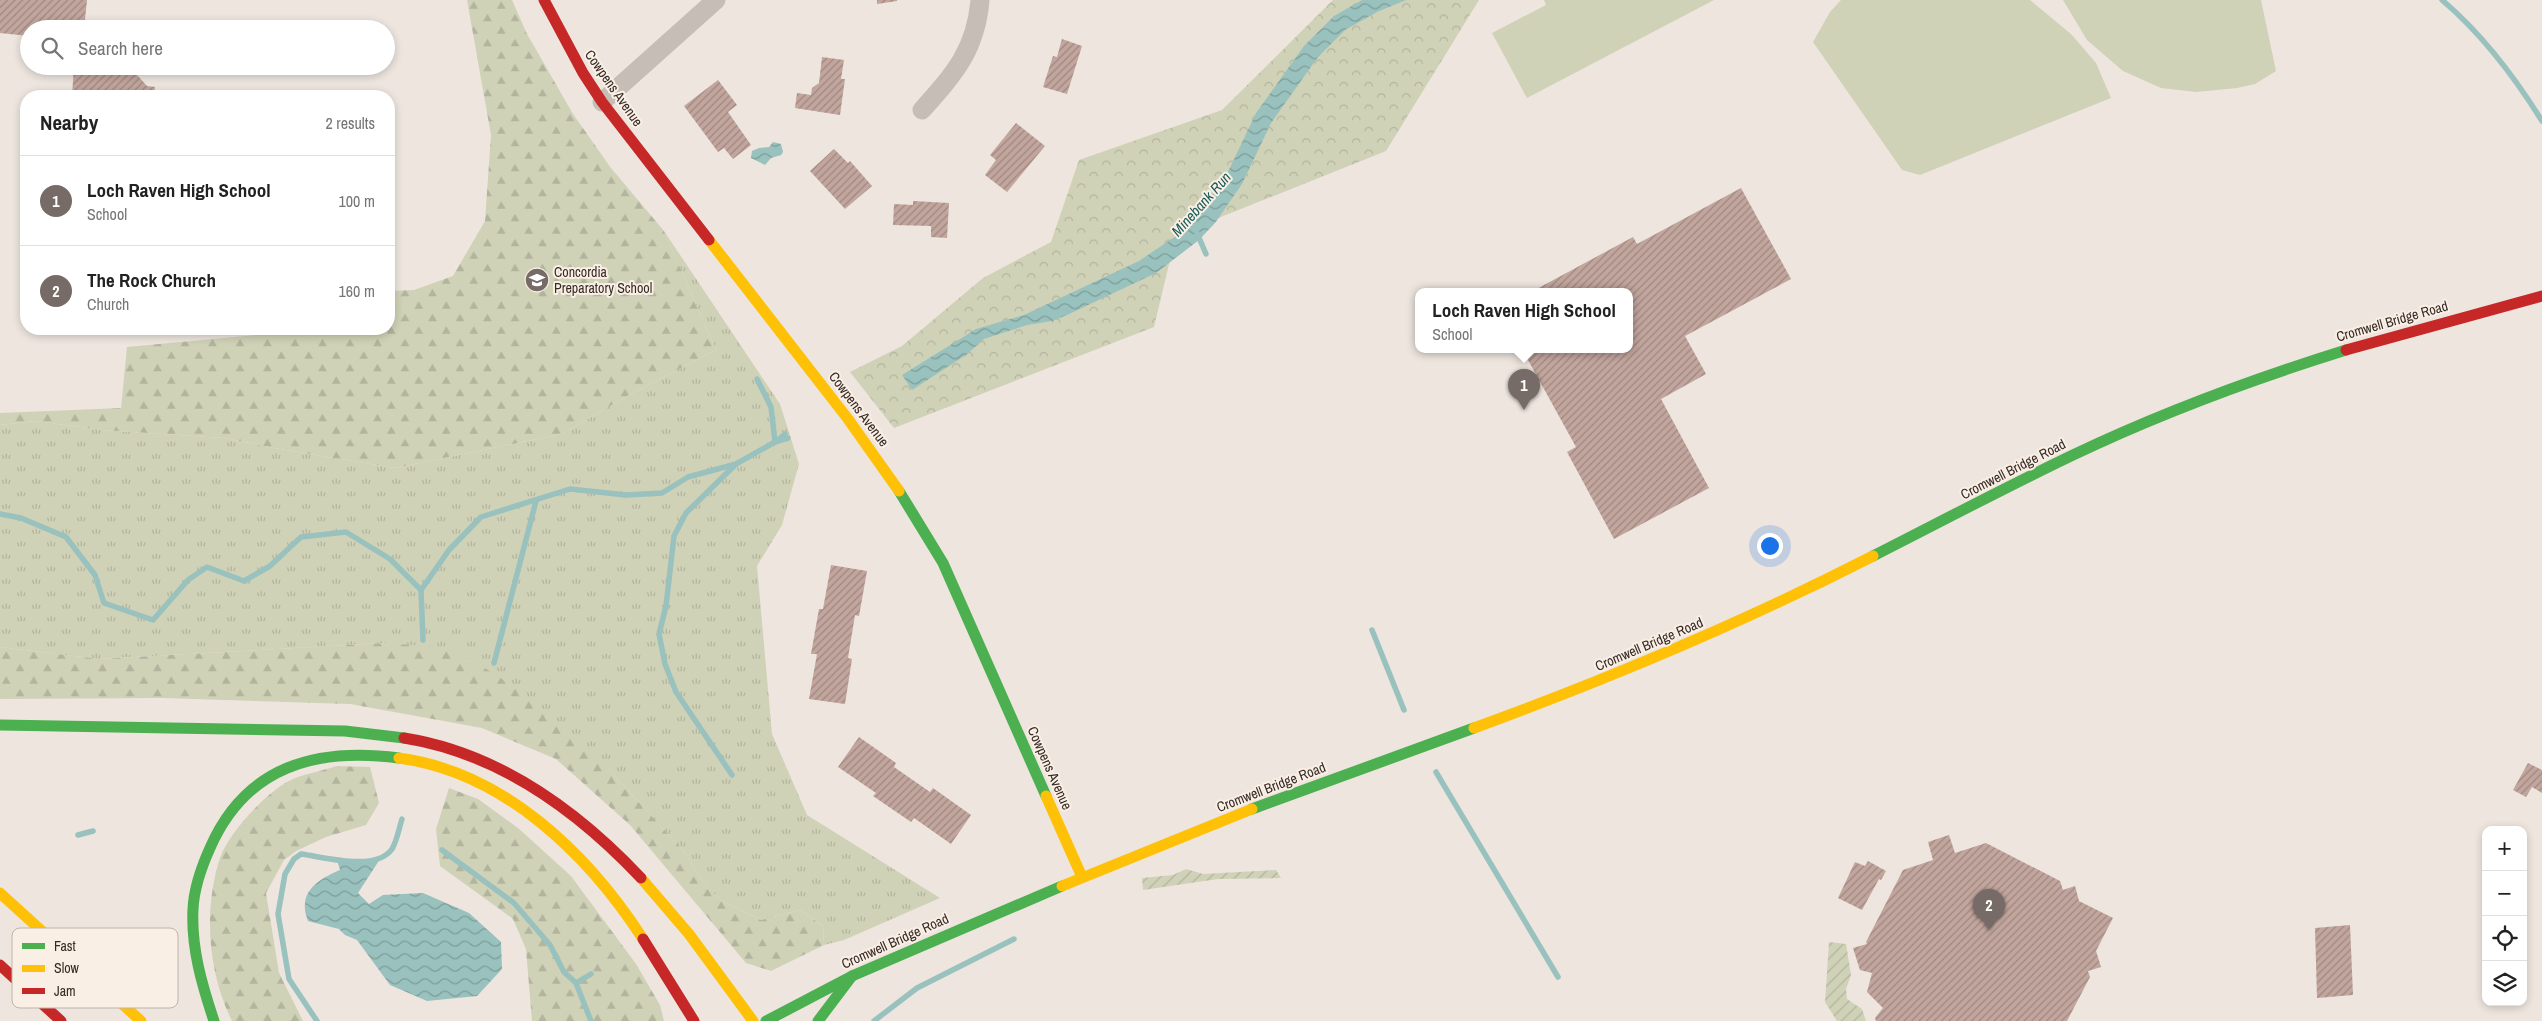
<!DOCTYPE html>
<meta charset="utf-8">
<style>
:root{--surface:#fff;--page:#f6f6f6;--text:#222;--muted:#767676;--line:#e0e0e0;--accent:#766b66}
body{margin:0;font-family:"Archivo Narrow",sans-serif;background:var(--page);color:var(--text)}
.controls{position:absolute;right:15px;bottom:15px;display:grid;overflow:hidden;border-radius:10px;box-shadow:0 2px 8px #0003}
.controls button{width:45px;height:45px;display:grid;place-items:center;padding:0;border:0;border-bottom:1px solid var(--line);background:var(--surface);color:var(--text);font:25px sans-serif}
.you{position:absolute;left:1769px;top:545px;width:18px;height:18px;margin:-12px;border:4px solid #fff;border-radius:50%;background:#1a73e8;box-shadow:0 0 0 8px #1a73e833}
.badge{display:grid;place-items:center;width:32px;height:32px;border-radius:50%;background:var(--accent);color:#fff;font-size:16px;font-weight:700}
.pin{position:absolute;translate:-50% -41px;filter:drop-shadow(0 1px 2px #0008)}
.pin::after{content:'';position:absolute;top:26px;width:18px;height:15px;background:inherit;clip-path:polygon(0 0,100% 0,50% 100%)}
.popup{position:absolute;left:1415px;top:288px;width:218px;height:65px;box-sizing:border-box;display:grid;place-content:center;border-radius:10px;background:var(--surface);filter:drop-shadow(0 1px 4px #0005);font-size:16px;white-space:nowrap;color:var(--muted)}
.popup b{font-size:19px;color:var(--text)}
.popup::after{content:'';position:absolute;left:50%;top:100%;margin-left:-10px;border:10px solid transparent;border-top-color:var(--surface)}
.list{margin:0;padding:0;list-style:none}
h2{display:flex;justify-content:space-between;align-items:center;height:65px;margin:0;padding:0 20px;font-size:21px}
h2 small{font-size:16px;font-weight:400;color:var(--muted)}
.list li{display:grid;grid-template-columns:32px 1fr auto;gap:15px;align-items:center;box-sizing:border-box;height:90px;padding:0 20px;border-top:1px solid var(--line)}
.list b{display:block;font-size:19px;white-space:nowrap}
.list p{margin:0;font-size:16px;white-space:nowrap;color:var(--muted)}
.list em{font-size:16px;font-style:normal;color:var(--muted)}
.icon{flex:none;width:28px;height:28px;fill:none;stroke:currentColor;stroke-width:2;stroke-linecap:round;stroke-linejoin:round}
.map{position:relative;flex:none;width:2542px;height:1021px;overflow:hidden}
.search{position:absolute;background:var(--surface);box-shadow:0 2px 8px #0003;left:20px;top:20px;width:375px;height:55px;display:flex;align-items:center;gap:12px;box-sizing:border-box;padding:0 18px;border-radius:28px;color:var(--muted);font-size:19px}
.panel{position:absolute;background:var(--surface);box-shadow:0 2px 8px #0003;left:20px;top:90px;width:375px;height:245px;border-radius:20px}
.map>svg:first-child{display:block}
</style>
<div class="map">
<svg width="2542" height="1021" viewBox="0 0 2542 1021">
<defs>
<pattern id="grass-tufts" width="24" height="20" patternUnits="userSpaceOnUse" patternTransform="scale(1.25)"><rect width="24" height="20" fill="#d0d2b7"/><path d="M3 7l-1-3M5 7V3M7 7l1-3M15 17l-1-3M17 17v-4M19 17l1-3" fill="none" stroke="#b3b49d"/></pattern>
<pattern id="forest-firs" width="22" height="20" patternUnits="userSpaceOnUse" patternTransform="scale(1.25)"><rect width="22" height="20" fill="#d0d2b7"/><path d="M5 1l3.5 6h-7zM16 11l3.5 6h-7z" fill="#b3b49d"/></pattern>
<pattern id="park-crowns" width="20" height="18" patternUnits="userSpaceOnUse" patternTransform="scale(1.25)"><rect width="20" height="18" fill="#d0d2b7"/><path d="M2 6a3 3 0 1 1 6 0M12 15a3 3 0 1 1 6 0" fill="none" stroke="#b3b49d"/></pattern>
<pattern id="garden-furrows" width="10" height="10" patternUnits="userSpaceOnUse" patternTransform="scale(1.25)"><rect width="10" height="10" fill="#d0d2b7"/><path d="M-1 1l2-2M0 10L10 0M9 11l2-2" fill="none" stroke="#b3b49d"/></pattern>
<pattern id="water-waves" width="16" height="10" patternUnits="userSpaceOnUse" patternTransform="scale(1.25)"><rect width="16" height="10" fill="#99c1bd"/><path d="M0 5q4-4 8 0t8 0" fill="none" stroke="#7e9d99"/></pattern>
<pattern id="building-hatch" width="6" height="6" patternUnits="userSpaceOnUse" patternTransform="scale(1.25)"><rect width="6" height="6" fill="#c2a69e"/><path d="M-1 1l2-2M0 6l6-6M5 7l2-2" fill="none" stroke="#9e8781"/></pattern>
</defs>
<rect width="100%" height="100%" fill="#ede5de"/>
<polygon fill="url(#grass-tufts)" points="664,231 780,404 799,464 782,525 757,566 772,734 807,815 940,898 844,940 824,945 823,926 800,910 761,920 721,900 707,888 684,851 609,770 384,643 99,659 0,647 0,425 36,421 102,430 224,438 280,449 395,468 562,434 629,395 716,350"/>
<g fill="url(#forest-firs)">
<polygon points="467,0 512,0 527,34 573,114 611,168 664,231 716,350 629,395 562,434 395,468 280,449 224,438 102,430 36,421 0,425 0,413 121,408 127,347 257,335 269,329 389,329 389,291 414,290 453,276 485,221 491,135"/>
<polygon points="384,643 454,648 511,685 609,770 684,851 707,888 721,900 761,920 800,910 823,926 824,945 771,971 746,963 630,825 556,759 482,728 350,704 163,698 0,699 0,647 99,659"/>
<path d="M337,766L370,767L379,803L366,825L326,837L296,851L284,860L266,893L279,973L303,1021H232C208,973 203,910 220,858C228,834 264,795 287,782C301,774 322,771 337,766Z"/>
<polygon points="449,788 478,799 518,828 571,876 636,964 660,1005 664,1021 532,1021 526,949 513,919 440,866 436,829"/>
</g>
<polygon fill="url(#park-crowns)" points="1333,0 1479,0 1386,151 1176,235 1154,327 894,428 850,372 902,346 983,278 1051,242 1079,160 1222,110"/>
<g fill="url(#garden-furrows)">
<polygon points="1186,869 1203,874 1276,870 1281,878 1218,879 1143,890 1142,878 1173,875"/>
<polygon points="1829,942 1846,944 1851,975 1846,989 1847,999 1862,1009 1866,1021 1837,1021 1825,1002"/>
</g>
<g fill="#d0d2b7">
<polygon points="1544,0 1714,0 1527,98 1492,33 1546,5"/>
<polygon points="1841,0 2030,0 2071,34 2096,63 2111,98 1920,175 1902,170 1813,42 1830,12"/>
<polygon points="2063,0 2261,0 2276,71 2255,84 2237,88 2196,92 2161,88 2123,71 2087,40"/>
</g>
<g fill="url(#water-waves)">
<polygon points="1362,0 1406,0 1377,12 1345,30 1318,57 1271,123 1242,184 1215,223 1199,240 1156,273 1067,315 1052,321 1027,325 984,339 966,355 912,390 902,375 976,329 1024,315 1139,261 1179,234 1201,211 1226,176 1256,113 1304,46 1334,16"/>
<polygon points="773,142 781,144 783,152 781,155 771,158 765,165 751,158 752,151 759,148 769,147"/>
<path d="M380,859L358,893L369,904L383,895L423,893L469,913L501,942L502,969L477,996L427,1001L390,985L357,940L345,935L339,929L308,921C297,892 317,880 340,870L337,860Z"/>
</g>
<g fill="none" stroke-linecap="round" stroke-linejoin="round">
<g stroke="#99c1bd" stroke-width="5.5">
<path d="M2442,0C2482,34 2514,76 2542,121"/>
<polyline points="1197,233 1206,254"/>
<polyline points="757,379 771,407 775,442"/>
<polyline points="777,441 785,434"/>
<polyline points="0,514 21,518 66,537 95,575 104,603 153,620 188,580 207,567 244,581 270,566 301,537 346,532 390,559 421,590 449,550 481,517 570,489 626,495 662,493 688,477 736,464 775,442 788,438"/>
<polyline points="421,590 423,640"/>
<polyline points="1372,630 1404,710"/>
<polyline points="494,663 536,501"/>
<polyline points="1436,772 1558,977"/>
<polyline points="732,775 676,692 665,664 659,634 666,606 674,536 686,513 735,465"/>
<polyline points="78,835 93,831"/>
<polyline points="442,850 514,903 550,945 564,972 576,983 591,1021"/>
<polyline points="576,983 591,974"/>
<path d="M317,1021L289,979L278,914L285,874L294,859L301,854C324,857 376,872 392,849C397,841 399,828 402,819"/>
<polyline points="874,1021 917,988 1014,939"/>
</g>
</g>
<g fill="url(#building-hatch)">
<polygon points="0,0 87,0 84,29 29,29 29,36 0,33"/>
<polygon points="877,0 897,0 897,1 877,4"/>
<polygon points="1062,39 1082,46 1067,94 1043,87 1053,56 1057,57"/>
<polygon points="822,57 844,60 841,79 845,79 840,115 795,108 797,93 811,95 812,88 819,83"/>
<polygon points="74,66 129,66 147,86 155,87 154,96 72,96"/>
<polygon points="718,80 737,105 728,112 751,145 733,159 724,148 718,152 684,106"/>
<polygon points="1016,123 1045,146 1007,192 985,175 996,160 990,155"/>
<polygon points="834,149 848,163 850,161 872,186 845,209 810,171"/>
<polygon points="1741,188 1791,279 1685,336 1706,374 1661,399 1709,488 1614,539 1567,452 1576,447 1522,349 1629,349 1629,291 1533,291 1633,237 1637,244"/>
<polygon points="913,201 949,203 947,238 931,237 931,226 893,225 894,204 913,205"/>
<polygon points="831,565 867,571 859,616 855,615 848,658 852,659 845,704 809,699 817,654 811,654 819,609 823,609"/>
<polygon points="859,737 896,763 894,767 930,792 933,788 971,815 951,844 914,818 911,822 873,796 876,793 838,767"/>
<polygon points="2528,763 2542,770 2542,793 2532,787 2526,797 2513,790"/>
<polygon points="1949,835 1955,853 1986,843 2060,881 2063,890 2075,886 2079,901 2113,918 2096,951 2101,967 2088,971 2090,977 2067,1021 1876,1021 1875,1018 1883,1008 1867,992 1872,973 1860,970 1853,948 1867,944 1866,942 1903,870 1933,860 1928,842"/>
<polygon points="1868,861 1886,871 1881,880 1879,879 1862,910 1838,898 1855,862 1865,866"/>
<polygon points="2350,925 2353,995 2317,998 2315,928"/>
</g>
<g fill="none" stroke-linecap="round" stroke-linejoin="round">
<g stroke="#c6bdb7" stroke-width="19">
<polyline points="602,102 716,0"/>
<path d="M922,110C954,74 976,50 980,0"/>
</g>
<g stroke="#4caf50" stroke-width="11">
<polyline points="899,491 943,563 1046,796"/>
<path d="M1873,556C1940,522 2006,487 2073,455C2161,413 2253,379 2346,350"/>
<polyline points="0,725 345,731 404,738"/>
<polyline points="1252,809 1474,728"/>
<path d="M214,1021C202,985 191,948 193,909C194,887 201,868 210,848C246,766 316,747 399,758"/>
<polyline points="766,1021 852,976 1062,886"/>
<polyline points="818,1021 852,976"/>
</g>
<g stroke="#ffc107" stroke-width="11">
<polyline points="709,240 848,419 899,491"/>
<path d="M1474,728C1611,678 1744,622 1873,556"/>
<path d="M399,758C504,772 588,854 643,939"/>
<polyline points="1046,796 1082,877"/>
<polyline points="641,878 689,934 753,1021"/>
<polyline points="1062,886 1252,809"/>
<polyline points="0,893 141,1021"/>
</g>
<g stroke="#c62828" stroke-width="11">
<polyline points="544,0 583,73 602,102 709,240"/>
<polyline points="2346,350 2542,296"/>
<path d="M404,738C499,753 577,810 641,878"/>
<polyline points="643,939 694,1021"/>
<polyline points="0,965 61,1021"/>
</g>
</g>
<defs>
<g id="school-disc" transform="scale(1.25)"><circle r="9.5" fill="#766b66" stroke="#faefe5"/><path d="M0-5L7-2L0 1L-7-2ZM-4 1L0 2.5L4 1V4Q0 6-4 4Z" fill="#fff"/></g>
</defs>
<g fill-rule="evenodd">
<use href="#school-disc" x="537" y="280"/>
</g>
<g text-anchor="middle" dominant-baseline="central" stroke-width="4" stroke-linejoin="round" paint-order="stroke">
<g font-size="14" fill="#362a26" stroke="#faefe5">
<text transform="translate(614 88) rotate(55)">Cowpens Avenue</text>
<text transform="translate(2392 321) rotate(-16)">Cromwell Bridge Road</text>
<text transform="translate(859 409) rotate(53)">Cowpens Avenue</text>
<text transform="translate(2013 469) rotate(-27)">Cromwell Bridge Road</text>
<text transform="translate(1649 644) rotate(-23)">Cromwell Bridge Road</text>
<text transform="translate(1050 768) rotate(66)">Cowpens Avenue</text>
<text transform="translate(1271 787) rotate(-21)">Cromwell Bridge Road</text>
<text transform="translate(895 941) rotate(-24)">Cromwell Bridge Road</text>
</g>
<g font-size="14" fill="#362a26" stroke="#faefe5" text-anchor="start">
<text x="554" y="272">Concordia<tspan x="554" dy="16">Preparatory School</tspan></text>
</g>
<g font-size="15" font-style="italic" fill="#195b59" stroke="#faefe5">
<text transform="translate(1201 204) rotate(-48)">Minebank Run</text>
</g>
</g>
<rect x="12" y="928" width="166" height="80" rx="8" fill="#faefe5" stroke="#bfb4ac" stroke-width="1"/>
<rect x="22" y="943" width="23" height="6" fill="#4caf50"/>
<rect x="22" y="965" width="23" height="7" fill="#ffc107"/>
<rect x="22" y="988" width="23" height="6" fill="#c62828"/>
<g font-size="14" fill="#362a26">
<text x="54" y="951">Fast</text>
<text x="54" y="973">Slow</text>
<text x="54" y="996">Jam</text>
</g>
</svg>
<div class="controls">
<button>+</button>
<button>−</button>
<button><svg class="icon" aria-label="locate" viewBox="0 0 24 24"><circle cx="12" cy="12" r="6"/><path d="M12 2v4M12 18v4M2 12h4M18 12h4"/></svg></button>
<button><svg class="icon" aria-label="layers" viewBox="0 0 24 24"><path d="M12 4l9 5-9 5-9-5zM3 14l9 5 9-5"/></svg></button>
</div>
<div class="you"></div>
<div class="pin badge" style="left:1524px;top:410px">1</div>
<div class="popup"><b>Loch Raven High School</b>School</div>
<div class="pin badge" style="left:1989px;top:930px">2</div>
<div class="search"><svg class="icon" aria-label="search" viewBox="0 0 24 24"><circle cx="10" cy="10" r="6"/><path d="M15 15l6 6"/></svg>Search here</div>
<section class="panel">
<h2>Nearby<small>2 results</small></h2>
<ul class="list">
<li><span class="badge">1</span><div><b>Loch Raven High School</b><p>School</p></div><em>100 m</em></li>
<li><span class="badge">2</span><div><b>The Rock Church</b><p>Church</p></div><em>160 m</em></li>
</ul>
</section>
</div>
